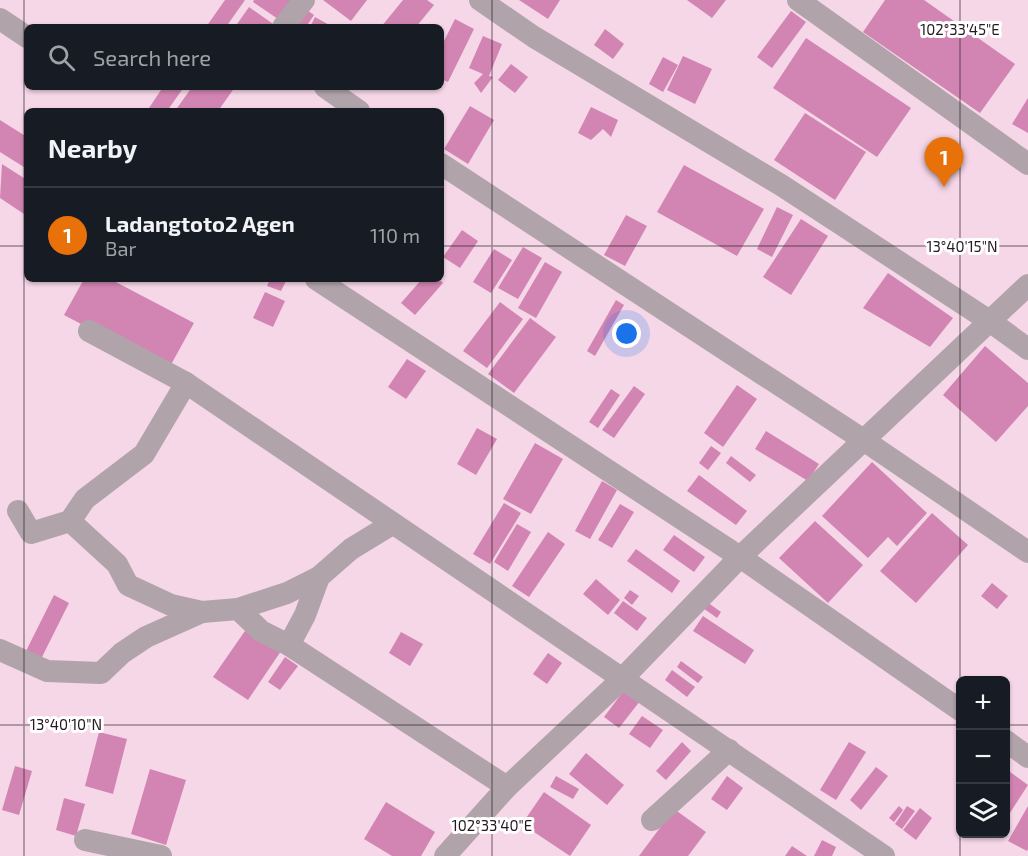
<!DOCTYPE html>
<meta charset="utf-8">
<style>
:root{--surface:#171b24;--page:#242831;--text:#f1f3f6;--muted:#9ea1a6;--line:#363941;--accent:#d93025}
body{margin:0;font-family:"Exo 2",sans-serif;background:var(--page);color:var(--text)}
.controls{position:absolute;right:18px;bottom:18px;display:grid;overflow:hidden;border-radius:9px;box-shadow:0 2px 4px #0004}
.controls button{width:54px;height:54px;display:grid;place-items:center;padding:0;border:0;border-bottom:2px solid var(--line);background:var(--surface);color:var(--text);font:30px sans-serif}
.you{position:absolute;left:627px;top:334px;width:21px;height:21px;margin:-15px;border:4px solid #fff;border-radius:50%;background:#1a73e8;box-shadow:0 0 0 9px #1a73e833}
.badge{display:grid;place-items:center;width:39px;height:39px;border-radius:50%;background:var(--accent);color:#fff;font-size:20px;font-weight:700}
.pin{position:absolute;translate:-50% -50px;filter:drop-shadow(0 2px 3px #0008)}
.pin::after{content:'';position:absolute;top:32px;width:21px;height:18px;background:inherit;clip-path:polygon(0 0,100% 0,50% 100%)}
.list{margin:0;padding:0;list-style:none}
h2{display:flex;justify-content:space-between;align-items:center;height:78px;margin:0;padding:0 24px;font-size:26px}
h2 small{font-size:20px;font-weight:400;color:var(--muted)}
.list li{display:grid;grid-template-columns:39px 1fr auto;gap:18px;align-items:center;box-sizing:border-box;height:96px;padding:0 24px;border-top:2px solid var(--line)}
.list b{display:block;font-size:22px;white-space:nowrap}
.list p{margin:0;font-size:20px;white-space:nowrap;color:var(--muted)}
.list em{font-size:20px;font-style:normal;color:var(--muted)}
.icon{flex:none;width:33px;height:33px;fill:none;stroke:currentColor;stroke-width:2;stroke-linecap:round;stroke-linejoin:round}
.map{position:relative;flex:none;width:1028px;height:856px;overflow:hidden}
.search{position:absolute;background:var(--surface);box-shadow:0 2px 4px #0004;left:24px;top:24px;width:420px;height:66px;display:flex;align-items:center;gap:15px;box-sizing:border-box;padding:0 21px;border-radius:9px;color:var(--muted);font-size:22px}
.panel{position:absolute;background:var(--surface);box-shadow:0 2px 4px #0004;left:24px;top:108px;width:420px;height:174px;border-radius:9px}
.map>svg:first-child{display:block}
</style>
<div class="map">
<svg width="1028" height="856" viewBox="0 0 1028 856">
<rect width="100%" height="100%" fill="#f6d7e8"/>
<g fill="#d285b2">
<polygon points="225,0 245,0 226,27 206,27"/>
<polygon points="254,0 292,0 278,19 253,2"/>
<polygon points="323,0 367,0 351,21"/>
<polygon points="403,0 427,0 434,5 416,27 381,27"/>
<polygon points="519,0 560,0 548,19"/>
<polygon points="687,0 726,0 712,18"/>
<polygon points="885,0 924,0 1015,64 980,113 863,32"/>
<polygon points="249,7 276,26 275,27 235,27"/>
<polygon points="304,8 314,15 306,27 296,22"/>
<polygon points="791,11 806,22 772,68 757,57"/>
<polygon points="315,17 333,27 310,27"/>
<polygon points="455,19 474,29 448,82 441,79 441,47"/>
<polygon points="605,29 624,44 613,59 594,45"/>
<polygon points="483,36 502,44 489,76 493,77 481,93 474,83 483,74 469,68"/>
<polygon points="806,38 911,108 877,157 773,88"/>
<polygon points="683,56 712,69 695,104 667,90"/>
<polygon points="663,57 678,65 663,92 649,84"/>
<polygon points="511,64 528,77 515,93 498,80"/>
<polygon points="163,87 184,87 167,111 147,111"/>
<polygon points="192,87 235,87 218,111 212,108 210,111 175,111"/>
<polygon points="1028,98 1028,133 1012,124"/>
<polygon points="470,106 494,120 468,164 444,149"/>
<polygon points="591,107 618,120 611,137 603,129 591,140 578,133"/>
<polygon points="805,113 866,152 835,200 774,160"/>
<polygon points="0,120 27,137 27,169 0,152"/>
<polygon points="2,164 27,180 27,216 0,198"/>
<polygon points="684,165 764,209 737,256 657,212"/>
<polygon points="777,207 793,215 772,257 757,249"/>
<polygon points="626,215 647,226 625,266 604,255"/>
<polygon points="801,219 828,236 791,295 763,277"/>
<polygon points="462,230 478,241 460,268 443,257"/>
<polygon points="523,247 542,258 518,299 498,288"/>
<polygon points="494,249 512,260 491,293 473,282"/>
<polygon points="545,262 562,272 536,318 518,308"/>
<polygon points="888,273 953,318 930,347 863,308"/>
<polygon points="84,279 110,279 194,323 168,370 64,315"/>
<polygon points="270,279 287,279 281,291 267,286"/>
<polygon points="422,279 439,279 443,283 415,315 401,303"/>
<polygon points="265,292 285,301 273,327 253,318"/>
<polygon points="616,300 624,305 595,356 587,351"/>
<polygon points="500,302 523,319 487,368 463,351"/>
<polygon points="530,318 556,337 514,393 488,374"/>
<polygon points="985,346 1028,383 1028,406 996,442 943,395"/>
<polygon points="407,359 426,371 406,399 388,387"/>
<polygon points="737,385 757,399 723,447 704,433"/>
<polygon points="634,386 645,394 614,438 602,430"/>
<polygon points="611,389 620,395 598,428 589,422"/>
<polygon points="477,428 497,439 476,475 457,464"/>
<polygon points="766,431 819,464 808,481 755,449"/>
<polygon points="535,443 563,459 531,514 503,499"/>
<polygon points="711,446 721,453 708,470 699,463"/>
<polygon points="731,456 756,475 750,482 726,463"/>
<polygon points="872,462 927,513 897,546 888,537 868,558 822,516"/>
<polygon points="699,475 747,511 736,525 687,491"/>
<polygon points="602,481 617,490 590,539 575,531"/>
<polygon points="504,503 521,513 490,564 473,554"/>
<polygon points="620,504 634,512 612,548 598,540"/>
<polygon points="932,513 968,545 916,603 880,571"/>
<polygon points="815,521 863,565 828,603 779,558"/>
<polygon points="517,524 531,532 508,571 494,562"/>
<polygon points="548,532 565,544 529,597 512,586"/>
<polygon points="674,535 705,557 694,572 663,550"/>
<polygon points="636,549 680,581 672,593 627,561"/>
<polygon points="596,579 620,600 608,615 583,594"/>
<polygon points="992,583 1008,596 997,609 981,596"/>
<polygon points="630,590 639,596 632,605 624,598"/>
<polygon points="54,595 69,603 41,659 26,651"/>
<polygon points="623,601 647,618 637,631 614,613"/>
<polygon points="707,602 721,612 717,618 703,608"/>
<polygon points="703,616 754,650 745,664 693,631"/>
<polygon points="247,628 281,651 248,700 213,677"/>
<polygon points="401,632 423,644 410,666 389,653"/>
<polygon points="548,653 562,663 547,684 533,674"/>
<polygon points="285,657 298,666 280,690 268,682"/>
<polygon points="681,661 703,677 698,683 677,667"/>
<polygon points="672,670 695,687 687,697 665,680"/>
<polygon points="625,689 640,701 619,728 604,717"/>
<polygon points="642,716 663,730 650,748 629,734"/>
<polygon points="99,732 127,739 113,794 85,786"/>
<polygon points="682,742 691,751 666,780 656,771"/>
<polygon points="849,742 866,752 836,800 820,790"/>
<polygon points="586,753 624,785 607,805 569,774"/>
<polygon points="15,766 32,771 19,815 2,810"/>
<polygon points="876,767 888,776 861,810 850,800"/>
<polygon points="150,769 186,780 166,845 131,834"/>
<polygon points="1006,769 1028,785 1006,819"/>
<polygon points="556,776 579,789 573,799 550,787"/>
<polygon points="727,776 743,788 727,810 711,799"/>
<polygon points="544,792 591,825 570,856 522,824"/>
<polygon points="64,798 85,804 76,836 56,830"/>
<polygon points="386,802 435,832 421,856 392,856 364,839"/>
<polygon points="899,806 903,810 894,822 889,818"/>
<polygon points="907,806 915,811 902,829 895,824"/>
<polygon points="1028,806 1028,849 1027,851 1008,841"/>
<polygon points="920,808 932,818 916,840 903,830"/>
<polygon points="674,809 706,832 688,856 639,856"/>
<polygon points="822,840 836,847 832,856 814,856"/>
<polygon points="792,846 807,856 785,856"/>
</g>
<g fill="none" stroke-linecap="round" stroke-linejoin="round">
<g stroke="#b0a3aa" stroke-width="22">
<polyline points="480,0 534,37 781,185 991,322 1028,349"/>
<polyline points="798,0 1028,164"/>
<polyline points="0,19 27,37"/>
<polyline points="283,27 304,0"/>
<polyline points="325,87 359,111"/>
<polyline points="441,164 865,441 1028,552"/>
<polyline points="316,279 740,557 960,710"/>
<polyline points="89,331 186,383 884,856"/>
<polyline points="18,511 31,533 70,521 85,499 144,454 186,383"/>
<polyline points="70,521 117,564 128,585 171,605 202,612 238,609 261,631 289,645 507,787"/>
<polyline points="238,609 287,593 319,577"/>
<polyline points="289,645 305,615 319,577 351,549 392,524"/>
<polyline points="0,650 47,671 101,673 122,653 146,637 202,612"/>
<polyline points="1006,741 1028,757"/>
<polyline points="652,820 729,750"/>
<polyline points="85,840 161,856"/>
<polyline points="445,856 507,787 622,679 740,557 1028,285"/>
</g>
</g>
<path fill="none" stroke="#251a20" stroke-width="1.5" stroke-opacity="0.45" d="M24,0V856M492,0V856M960,0V856M0,246H27M441,246H1028M0,725H960M1006,725H1028"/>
<g font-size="15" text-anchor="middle" fill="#251a20" stroke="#fff" stroke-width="6" stroke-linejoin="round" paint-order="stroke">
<text x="960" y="35">102°33'45"E</text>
<text x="962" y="252">13°40'15"N</text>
<text x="66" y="730">13°40'10"N</text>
<text x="492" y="831">102°33'40"E</text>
</g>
</svg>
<div class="controls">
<button>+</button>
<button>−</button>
<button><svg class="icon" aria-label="layers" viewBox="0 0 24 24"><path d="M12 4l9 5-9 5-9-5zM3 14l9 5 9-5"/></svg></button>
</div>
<div class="you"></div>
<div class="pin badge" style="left:944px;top:187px;background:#e8710a">1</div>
<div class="search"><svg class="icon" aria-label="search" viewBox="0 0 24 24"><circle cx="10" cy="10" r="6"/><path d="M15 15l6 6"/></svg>Search here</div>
<section class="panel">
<h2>Nearby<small></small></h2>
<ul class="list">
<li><span class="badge" style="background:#e8710a">1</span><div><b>Ladangtoto2 Agen</b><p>Bar</p></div><em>110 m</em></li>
</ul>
</section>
</div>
